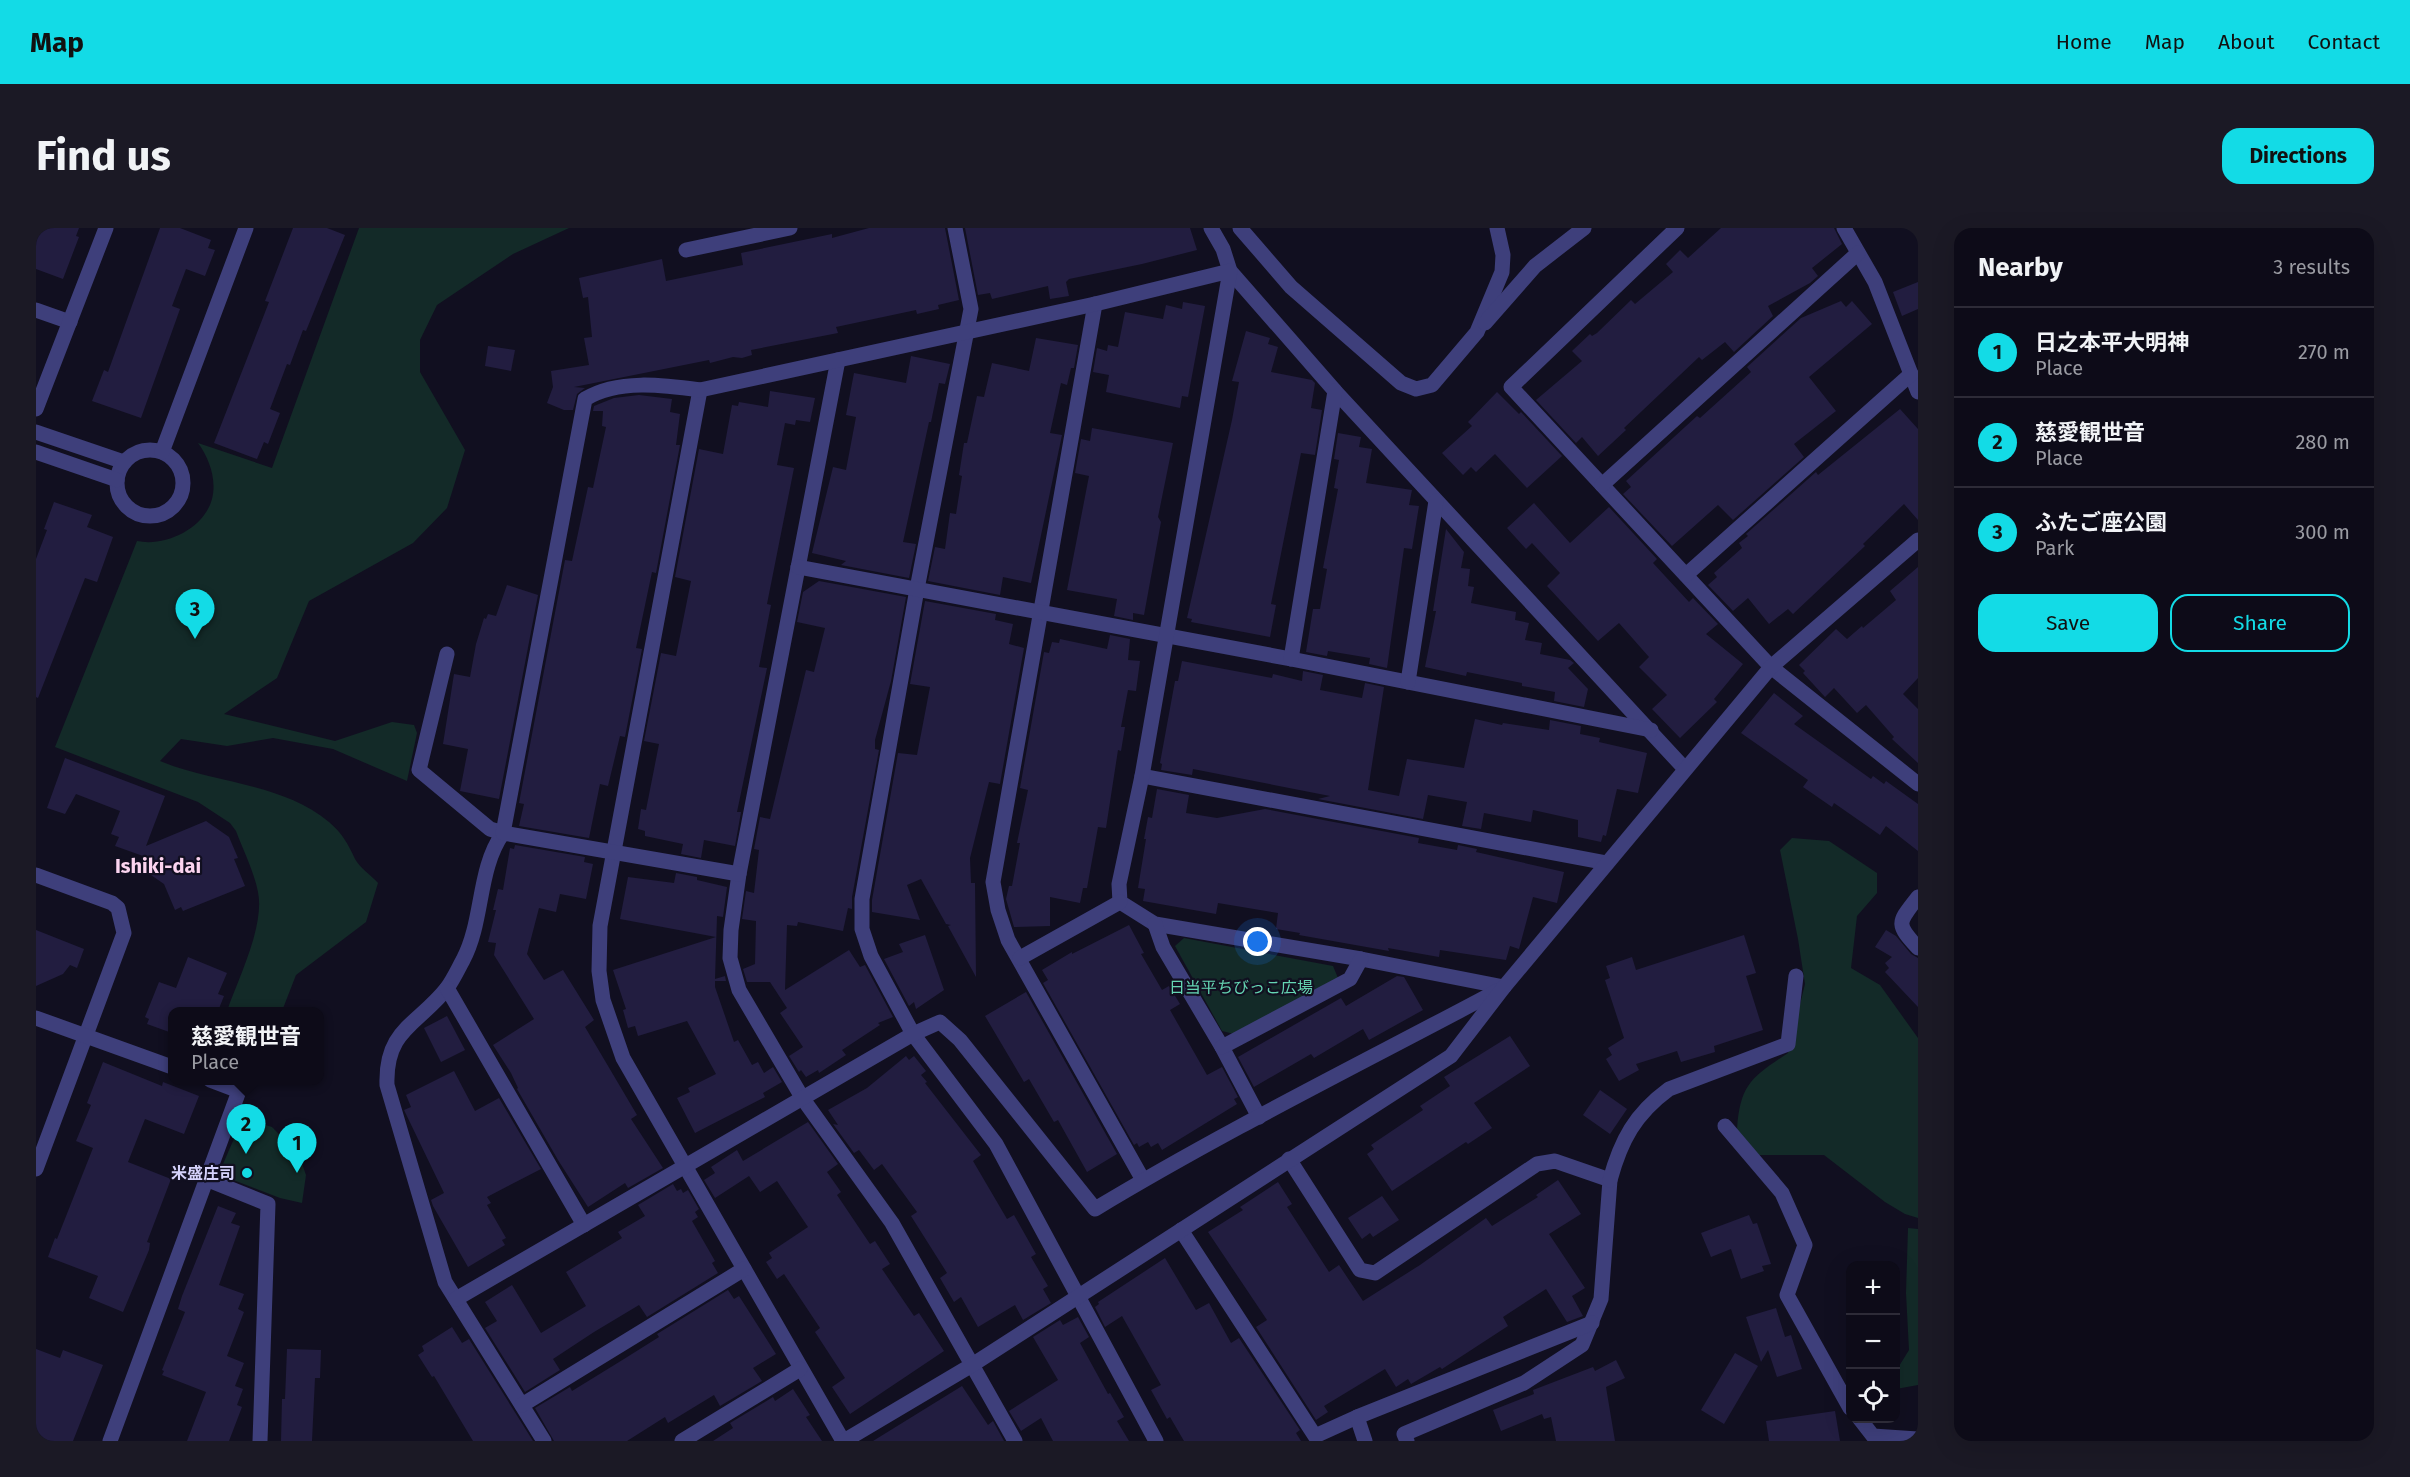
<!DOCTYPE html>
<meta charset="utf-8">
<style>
:root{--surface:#0d0b18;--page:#1b1925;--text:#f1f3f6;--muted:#9a9ba2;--line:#2d2b37;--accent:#13dbe6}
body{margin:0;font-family:"Fira Sans","Noto Sans JP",sans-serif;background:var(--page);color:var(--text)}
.controls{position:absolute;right:18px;bottom:18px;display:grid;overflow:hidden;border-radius:12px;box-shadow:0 6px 24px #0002}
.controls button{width:54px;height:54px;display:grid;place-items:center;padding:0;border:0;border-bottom:2px solid var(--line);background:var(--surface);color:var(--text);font:30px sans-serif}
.you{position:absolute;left:1222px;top:714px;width:21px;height:21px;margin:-15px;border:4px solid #fff;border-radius:50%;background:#1a73e8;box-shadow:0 0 0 9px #1a73e833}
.badge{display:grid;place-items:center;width:39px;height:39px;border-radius:50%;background:var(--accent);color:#111;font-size:20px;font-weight:700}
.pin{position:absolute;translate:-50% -50px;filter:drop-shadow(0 2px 3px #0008)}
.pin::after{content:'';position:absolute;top:32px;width:21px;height:18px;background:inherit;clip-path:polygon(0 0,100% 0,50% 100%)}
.popup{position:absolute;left:132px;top:779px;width:156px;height:78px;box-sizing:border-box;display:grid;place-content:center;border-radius:12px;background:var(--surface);filter:drop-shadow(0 2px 4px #0005);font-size:20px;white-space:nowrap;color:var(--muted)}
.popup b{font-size:22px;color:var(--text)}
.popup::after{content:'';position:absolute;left:50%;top:100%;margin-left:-12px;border:12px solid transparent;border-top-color:var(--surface)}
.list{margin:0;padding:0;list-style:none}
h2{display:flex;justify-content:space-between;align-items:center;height:78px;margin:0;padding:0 24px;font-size:26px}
h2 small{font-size:20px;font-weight:400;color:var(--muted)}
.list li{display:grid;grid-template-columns:39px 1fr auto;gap:18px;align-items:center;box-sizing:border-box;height:90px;padding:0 24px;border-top:2px solid var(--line)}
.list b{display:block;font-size:22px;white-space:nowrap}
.list p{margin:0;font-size:20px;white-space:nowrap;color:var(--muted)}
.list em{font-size:20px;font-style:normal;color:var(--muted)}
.actions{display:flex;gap:12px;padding:18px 24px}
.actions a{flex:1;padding:14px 0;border:2px solid var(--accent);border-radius:18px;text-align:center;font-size:21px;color:var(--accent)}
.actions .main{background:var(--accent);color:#111}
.icon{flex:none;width:33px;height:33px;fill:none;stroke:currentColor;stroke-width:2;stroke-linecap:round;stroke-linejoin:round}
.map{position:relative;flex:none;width:1882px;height:1213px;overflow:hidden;border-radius:18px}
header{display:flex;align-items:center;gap:36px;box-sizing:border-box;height:84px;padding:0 30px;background:var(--accent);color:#111}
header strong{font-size:28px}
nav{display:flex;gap:33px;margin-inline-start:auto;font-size:21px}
.intro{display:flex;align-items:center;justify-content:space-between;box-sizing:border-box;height:144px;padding:0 36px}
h1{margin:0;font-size:42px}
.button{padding:15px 27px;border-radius:18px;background:var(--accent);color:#111;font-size:21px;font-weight:700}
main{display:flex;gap:36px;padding:0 36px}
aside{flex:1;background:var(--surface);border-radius:18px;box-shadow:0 6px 24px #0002}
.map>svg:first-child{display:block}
</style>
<header>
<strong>Map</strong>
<nav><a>Home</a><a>Map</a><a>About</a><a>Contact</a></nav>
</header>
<div class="intro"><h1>Find us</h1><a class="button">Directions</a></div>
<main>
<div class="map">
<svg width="1882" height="1213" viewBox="0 0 1882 1213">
<rect width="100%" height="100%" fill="#110f20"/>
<g fill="#132a28">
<path d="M323,0H533L477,26L401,77L384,112V144L429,222L411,280L377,315L273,373L241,450L188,486L299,513L356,494L378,497L381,505L371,553L297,521L237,510L191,518L145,511L124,533C179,556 245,554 293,594C306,605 312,616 319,631C324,640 335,647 342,655L330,694L260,747L246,783H191C202,751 229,698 222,664C218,643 207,622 200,603L194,595L162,574L19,519L101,313C129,319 168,301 176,271C181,251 173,230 162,215L236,240Z"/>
<path d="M1756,610L1793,613L1841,645V665L1821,688L1815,740L1844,757L1882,810V990L1869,986L1849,974L1788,927H1723L1701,902C1704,856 1716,849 1752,825L1769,756L1762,711L1744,622Z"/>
<polygon points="1148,710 1297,738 1302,750 1198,806 1186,803 1139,718"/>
<polygon points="207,890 236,899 263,927 270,947 266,975 244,970 192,950 187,936"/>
<polygon points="1872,1000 1882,1001 1882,1157 1860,1161 1860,1143 1873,1122 1870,1065"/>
</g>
<g fill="#221d40">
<polygon points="0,0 43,0 40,8 43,9 27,51 0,41"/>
<polygon points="124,0 144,0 175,12 172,20 179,22 169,48 150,41 136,78 144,81 105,190 56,173 68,142 72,144"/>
<polygon points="257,0 291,0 309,7 270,103 267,102 254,137 251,136 234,181 244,185 232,216 228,214 221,231 178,215 228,87 233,74 229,73"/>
<polygon points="833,0 909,0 923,72 902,77 903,81 881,86 880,82 800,99 802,105 715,122 716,127 706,130 697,129 674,135 673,132 538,159 549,160 541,166 537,182 528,182 511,175 517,159 515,143 553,137 548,110 556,109 552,69 547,70 543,50 626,31 630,53 707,37 705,25 796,6 796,10"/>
<polygon points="929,0 1154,0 1161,22 1106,36 1033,51 1030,54 1033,68 1014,71 1012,58 956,71 954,65 942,67"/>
<polygon points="1685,0 1798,0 1806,16 1776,40 1782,48 1774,55 1732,78 1737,88 1698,124 1689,114 1666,132 1663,129 1588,200 1590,202 1562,228 1546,209 1540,215 1500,172 1546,133 1536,123 1554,106 1556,108 1561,105 1595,72 1599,76 1637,44 1630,36 1644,22 1652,30"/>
<polygon points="1882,54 1882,81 1866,88 1857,64"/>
<polygon points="1805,73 1810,79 1816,73 1836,96 1773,149 1800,183 1758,216 1768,229 1697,292 1682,277 1636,318 1587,266 1595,259 1590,253 1661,188 1664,190 1715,144 1711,139 1765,90"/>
<polygon points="1147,74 1169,78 1152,169 1146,168 1144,180 1070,164 1073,147 1057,144 1061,120 1071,123 1072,117 1082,119 1089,84 1127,91 1130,77 1146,81"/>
<polygon points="1210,103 1234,110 1232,116 1242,119 1235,144 1276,152 1279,155 1275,180 1286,182 1279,227 1265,225 1235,376 1240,377 1234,409 1155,394 1156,391 1151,390 1196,192 1203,154 1196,153"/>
<polygon points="1000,110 1042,117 1038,140 1035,140 1031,157 1025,155 1014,205 1026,207 995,355 967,349 964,367 892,353 899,319 909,321 914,285 920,286 926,248 923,247 928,215 931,215 941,168 948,169 956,135 993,143"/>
<polygon points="452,118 479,122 475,143 449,138"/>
<polygon points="875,128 914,136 909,156 903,155 895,194 893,194 867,314 880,316 873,350 805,337 810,333 776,325 797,239 810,242 820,189 810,187 818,145 870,155"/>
<polygon points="734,163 779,170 774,194 760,192 759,197 749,195 741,237 758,240 731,376 735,377 723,439 731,440 701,584 705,584 699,618 668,612 665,630 645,626 647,616 609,608 609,603 602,601 605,581 610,582 623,516 608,513 625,425 640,428 655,353 639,349 663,221 687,226 696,177 702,178 703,174 732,179"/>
<polygon points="1461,164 1483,186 1485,184 1526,228 1491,260 1459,226 1440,244 1435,239 1427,247 1406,225 1436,198 1432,194"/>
<polygon points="603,167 636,171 634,184 644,186 640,217 644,217 620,345 616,344 600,420 606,421 589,509 584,508 572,558 564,556 553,610 483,598 488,576 483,575 529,332 536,333 552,259 557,260 570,199 566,198 567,183 557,183 558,178 578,170"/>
<polygon points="1864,181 1882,201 1882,292 1868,276 1827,316 1829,318 1757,386 1752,381 1733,396 1712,370 1697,383 1672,357 1681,349 1678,345 1706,320 1703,315 1712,308 1710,306 1780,244 1782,247"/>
<polygon points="1056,200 1137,215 1122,289 1125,294 1108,387 1097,385 1097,392 1078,388 1081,371 1031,362 1053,248 1039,245 1045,211 1054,213"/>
<polygon points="1302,205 1325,209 1323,219 1336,221 1330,255 1376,262 1373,277 1383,278 1376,321 1368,320 1351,440 1333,436 1334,430 1292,423 1291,428 1270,424 1277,381 1284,381 1291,341 1287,340 1302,261 1298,260 1303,232 1298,231"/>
<polygon points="18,274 56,287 51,299 77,309 61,354 49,350 2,470 0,469 0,331 11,302 8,301"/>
<polygon points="1498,275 1534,315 1573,279 1621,331 1617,335 1653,374 1657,370 1682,396 1670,406 1707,436 1678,471 1681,474 1644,510 1616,481 1631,467 1603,439 1613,429 1583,395 1562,413 1511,358 1524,345 1496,315 1490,321 1471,300"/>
<polygon points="1410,301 1428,324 1425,340 1434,341 1432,358 1438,359 1435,375 1480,384 1479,392 1493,395 1489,412 1506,415 1504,426 1534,432 1538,435 1532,440 1552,461 1548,479 1518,473 1519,464 1486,458 1486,455 1431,444 1430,448 1389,439 1400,383 1397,383"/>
<polygon points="1882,339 1882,450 1867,466 1882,481 1882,535 1856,511 1858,509 1830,477 1821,485 1798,460 1789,469 1767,445 1769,443 1763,437 1800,401 1811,411 1826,398 1827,400 1860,372 1854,363"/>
<polygon points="783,353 870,369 855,453 839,512 839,521 843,522 816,669 816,681 812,680 807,703 762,694 761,698 751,697 749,762 813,722 824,739 829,737 857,789 842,795 844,797 806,822 810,827 783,845 782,842 770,849 765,842 763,844 753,828 767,819 744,785 751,780 734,754 711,754 707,741 719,736 720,693 706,691 710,663 718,665 723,622 718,621 724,589 734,591 770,442 778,444 789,400 761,394 767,364"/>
<polygon points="471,357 502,367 463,571 424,563 432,521 407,516 418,446 434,449 440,416 448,390 450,391 452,386 460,388"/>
<polygon points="889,373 960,386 959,392 977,396 973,416 988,420 964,556 953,554 934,630 935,655 939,655 940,749 912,698 915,697 910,696 885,651 871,657 884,692 836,684 836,672 862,525 881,527 894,459 874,456"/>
<polygon points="1074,407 1094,411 1092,432 1104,433 1100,463 1092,462 1085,499 1089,499 1085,523 1082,522 1070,600 1062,599 1051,660 1047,660 1044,675 1014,669 1014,698 978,699 970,671 973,658 976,658 984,615 981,615 992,562 984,560 1008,424 1013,425 1016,414 1023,415 1024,411 1071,421"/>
<polygon points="1146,433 1236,450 1237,446 1266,453 1267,443 1287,447 1284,462 1326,470 1329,455 1348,459 1332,562 1363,568 1371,531 1428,540 1439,491 1466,497 1467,495 1513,502 1514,492 1545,498 1544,506 1564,510 1563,514 1611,525 1602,565 1581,561 1570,608 1567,607 1565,614 1542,609 1542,592 1497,582 1495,594 1448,585 1445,601 1426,598 1431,574 1392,567 1387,591 1282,571 1294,568 1157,541 1156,547 1125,542 1126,536 1124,535 1139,453 1142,453"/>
<polygon points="1738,465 1767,488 1758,496 1835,551 1837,548 1848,556 1850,553 1882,576 1882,623 1850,598 1844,607 1798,575 1796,579 1767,559 1772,552 1705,505"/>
<polygon points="29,530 129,568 110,618 170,593 193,609 202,630 198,631 209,658 147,683 145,679 139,682 128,656 112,645 121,633 79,618 83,609 75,606 84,583 40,566 29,586 11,580"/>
<polygon points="1121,561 1153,567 1150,585 1181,590 1229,581 1383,610 1382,615 1421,622 1422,617 1441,621 1440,624 1528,644 1521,675 1497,669 1483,721 1474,718 1470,732 1404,722 1403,729 1352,720 1353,723 1263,707 1264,705 1240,701 1242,685 1182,675 1180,686 1107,673 1109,661 1102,660 1110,611 1108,611 1112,589 1116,590"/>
<polygon points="479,617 549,629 548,634 557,636 550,671 524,666 520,684 503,680 491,726 508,752 527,742 558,792 549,799 601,887 595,891 627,940 592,960 589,955 552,979 522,932 481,861 482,860 475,845 457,817 498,791 458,727 460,715 452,714 460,682 457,682 462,661 467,662 474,620 478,621"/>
<polygon points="640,645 661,649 661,652 691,659 687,689 681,688 679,751 689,748 690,753 679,753 679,759 698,814 702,812 716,837 722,834 728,845 737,839 746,854 727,865 729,869 659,905 641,870 654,864 652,860 680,846 651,793 602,808 599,798 592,800 587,782 590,781 577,742 680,709 584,691 592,649 638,655"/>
<polygon points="1093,697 1108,725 1105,726 1126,762 1133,758 1144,776 1134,782 1171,847 1186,839 1202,869 1198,871 1201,876 1126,922 1122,915 1115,919 1112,914 1103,919 1101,915 1098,917 1007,755 1012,752 1006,742 1036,724 1036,726"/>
<polygon points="0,702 48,721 41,740 34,737 27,746 0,758"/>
<polygon points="1850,702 1860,708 1875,726 1882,730 1882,779 1849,744 1853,740 1849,735 1856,729 1839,719"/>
<polygon points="889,707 908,762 880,781 878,774 873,778 848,731 867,724 863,716"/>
<polygon points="1708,707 1720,745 1710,748 1727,802 1678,818 1679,824 1645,834 1641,823 1600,836 1603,842 1583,853 1570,831 1576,827 1572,820 1588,810 1569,752 1574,750 1570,738 1596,729 1600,742"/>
<polygon points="152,729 191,745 182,766 188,768 182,783 136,783 136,805 111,796 113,791 109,789 123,754 140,760"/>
<polygon points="1361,748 1368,749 1387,782 1333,812 1327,801 1278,830 1275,826 1218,859 1202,829 1305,770 1310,778"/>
<polygon points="990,764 1081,926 1051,944 1022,892 1018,894 993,851 988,854 949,788"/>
<polygon points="411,788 429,822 405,834 388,800"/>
<polygon points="1474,808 1494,838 1438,875 1456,900 1432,916 1430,914 1356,963 1331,926 1338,921 1335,917 1387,882 1384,878 1414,858 1408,849"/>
<polygon points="870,828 873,832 878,828 890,843 885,847 891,854 889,855 945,927 937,933 971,991 978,987 1000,1026 995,1029 1012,1058 1007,1061 1015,1075 987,1092 979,1077 942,1099 925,1069 918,1074 904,1050 911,1045 875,988 881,984 846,936 838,942 823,922 818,925 797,896 802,897 792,882 831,860"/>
<polygon points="67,834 126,858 127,854 163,868 148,906 109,891 92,934 135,951 111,1014 114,1015 113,1022 87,1084 53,1070 62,1048 12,1029 19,1010 21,1011 57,920 40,913 55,877 51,875"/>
<polygon points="418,843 439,883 463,870 505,941 451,969 455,975 451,977 470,1010 466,1012 469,1017 432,1039 397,978 395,972 408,965 368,882 375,879 370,867"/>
<polygon points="1564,862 1591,881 1574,906 1547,887"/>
<polygon points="772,894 802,936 791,944 805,964 801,967 834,1016 839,1013 854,1036 846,1041 878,1088 883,1085 908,1123 814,1186 796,1159 809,1150 779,1104 784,1100 748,1046 741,1051 730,1034 736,1030 733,1025 772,999 741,953 724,964 713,948 679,970 668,952 679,945 675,939 701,922 707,933"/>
<polygon points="1522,952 1545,986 1513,1006 1549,1060 1536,1068 1547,1088 1531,1094 1510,1061 1467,1089 1472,1098 1406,1141 1404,1139 1375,1156 1372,1151 1360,1159 1349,1141 1288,1178 1292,1184 1280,1192 1220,1099 1231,1092 1172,1004 1207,982 1204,979 1242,954 1256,976 1251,979 1293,1044 1303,1037 1327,1073 1384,1037 1450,990 1456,998 1502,969 1500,967"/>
<polygon points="637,956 641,963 645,961 647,965 652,962 663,981 659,984 662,989 656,993 679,1033 676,1035 682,1045 611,1089 603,1077 558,1104 517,1131 524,1142 489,1164 449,1100 461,1093 449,1074 476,1057 505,1105 550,1078 530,1044 586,1010 582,1004 609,988 602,977"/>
<polygon points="1346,968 1363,992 1337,1009 1334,1005 1326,1011 1312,990"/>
<polygon points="182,978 200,985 195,995 204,998 183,1057 208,1066 202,1081 208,1084 191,1128 208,1135 199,1158 207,1161 201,1177 206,1179 193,1213 151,1213 170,1164 126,1147 128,1143 126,1142 149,1084 142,1081 146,1068"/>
<polygon points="1713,987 1717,996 1721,995 1735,1036 1726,1038 1728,1043 1705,1051 1695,1021 1675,1029 1665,1005"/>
<polygon points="1129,1030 1160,1082 1173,1075 1195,1115 1203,1110 1264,1202 1260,1205 1265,1213 1148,1213 1134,1189 1131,1191 1115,1162 1125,1157 1086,1088 1069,1099 1059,1079 1063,1076 1062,1074"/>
<polygon points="692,1062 698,1071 703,1068 740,1126 717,1140 726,1153 684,1178 678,1167 632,1195 629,1189 591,1213 518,1213 499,1180 534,1159 536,1163 588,1131 623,1109 621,1106"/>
<polygon points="1740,1080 1749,1109 1755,1107 1766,1141 1741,1149 1732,1122 1725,1134 1710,1089"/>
<polygon points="1042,1089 1053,1109 1044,1115 1072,1166 1074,1165 1088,1189 1081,1193 1093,1213 1017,1213 1005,1190 985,1203 973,1183 1022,1152 997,1109 1024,1092 1027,1097"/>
<polygon points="416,1099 426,1115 433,1111 497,1213 437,1213 398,1148 396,1149 382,1127 388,1123 386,1118"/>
<polygon points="0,1121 24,1130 27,1122 67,1137 37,1213 0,1213"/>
<polygon points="251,1121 285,1122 284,1150 279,1150 276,1213 245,1213 246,1171 249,1171"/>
<polygon points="1699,1125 1722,1138 1688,1196 1665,1182"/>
<polygon points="1580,1132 1589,1150 1570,1159 1579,1213 1520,1213 1515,1189 1508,1191 1506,1186 1465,1203 1457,1182 1498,1166 1497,1162 1557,1139 1559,1143"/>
<polygon points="926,1158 952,1197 957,1193 968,1213 837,1213"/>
<polygon points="757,1161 774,1187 770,1189 786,1213 677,1213 697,1200 694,1195 737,1169 739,1173"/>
<polygon points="1799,1183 1804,1213 1733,1213 1730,1193"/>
</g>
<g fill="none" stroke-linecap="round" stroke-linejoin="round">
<g stroke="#3e3f7b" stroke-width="15">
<polyline points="919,0 935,81 881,361 826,671 826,701 835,728 877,806 960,916 1120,1213"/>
<polyline points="1175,0 1187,21 1194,43 1299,163 1649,541"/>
<polyline points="1204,0 1255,59 1365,155 1380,161 1396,157 1441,104 1466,44 1467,27 1461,0"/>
<polyline points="1641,0 1475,159 1735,439 1882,556"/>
<polyline points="1808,0 1839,54 1882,164"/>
<polyline points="650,22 754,0"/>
<polyline points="1059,76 957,654 962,682 972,712 1107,952"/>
<polyline points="0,82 34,94"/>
<polyline points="1449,95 1499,38 1548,0"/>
<polyline points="802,132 703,646 695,702 694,730 703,762 767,871 856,995 979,1213"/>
<polyline points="664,162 564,698 563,743 567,772 587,830 807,1213"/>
<polyline points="0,181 70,0"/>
<polyline points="0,204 88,234"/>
<circle cx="114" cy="255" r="33"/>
<polyline points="0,224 81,252"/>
<polyline points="126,224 210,0"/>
<polyline points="1566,257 1822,25"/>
<polyline points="762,339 1255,431 1615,502"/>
<polyline points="1650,347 1875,146"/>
<path d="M411,426L383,542L454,601L467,605C441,642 448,692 427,732C422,741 417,752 411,760C382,797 349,801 351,857L409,1054L508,1213"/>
<polyline points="1255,431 1299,163"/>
<polyline points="1372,454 1400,273"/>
<polyline points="1106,548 1571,635"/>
<path d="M703,646L467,605L549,171C582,151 627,157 664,162L1059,76L1194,43L1106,548L1083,656L1084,674L1119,696L1325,731L1468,759"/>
<polyline points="0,647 76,675 82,680 88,705 0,941"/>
<path d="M1882,669C1862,695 1859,695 1882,720"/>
<polyline points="1119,696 1127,719 1186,819 1223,889"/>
<polyline points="984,730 1084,674"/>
<polyline points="411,760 548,997"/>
<polyline points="0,790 136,839"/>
<polyline points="1186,819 1314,751 1325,731"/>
<polyline points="1689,898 1746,965 1769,1017 1751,1067 1814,1180"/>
<polyline points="1253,931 1324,1042 1339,1045 1501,936 1519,933 1574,952 1565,1071 1546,1117 1488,1155 1368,1206 1371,1213"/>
<polyline points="170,951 232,976 224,1213"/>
<path d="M1574,952C1585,912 1599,886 1633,861L1752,816L1760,748"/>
<polyline points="1145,1002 1279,1208 1321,1189"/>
<path d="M420,1071L877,806L904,794L924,812L1059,981C1190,902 1328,834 1463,762"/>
<polyline points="486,1177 708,1041"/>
<polyline points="1823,1190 1837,1208 1882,1211"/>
<polyline points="74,1213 203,863 174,852"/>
<polyline points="646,1213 764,1141"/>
<polyline points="808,1213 936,1137 1415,828 1468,759 1735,439 1882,312"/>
<polyline points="1329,1213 1321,1189 1556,1095"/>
</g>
</g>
<circle fill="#13dbe6" stroke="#110f20" stroke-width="2" cx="211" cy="945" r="6"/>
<g text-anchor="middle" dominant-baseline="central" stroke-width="4.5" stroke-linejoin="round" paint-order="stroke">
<g font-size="16" fill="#65d5b3" stroke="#110f20">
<text x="1205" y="759">日当平ちびっこ広場</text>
</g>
<g font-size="16" font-weight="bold" fill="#d5d2fb" stroke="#110f20" text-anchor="end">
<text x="199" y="945">米盛庄司</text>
</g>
<g font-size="20" font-weight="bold" fill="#fbd4ef" stroke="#110f20">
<text x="122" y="638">Ishiki-dai</text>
</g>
</g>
</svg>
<div class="controls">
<button>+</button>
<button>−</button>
<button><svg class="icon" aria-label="locate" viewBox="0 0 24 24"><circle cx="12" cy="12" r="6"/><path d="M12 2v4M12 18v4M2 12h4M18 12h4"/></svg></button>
</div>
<div class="you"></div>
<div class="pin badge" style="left:261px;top:945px">1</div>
<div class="pin badge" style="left:210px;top:926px">2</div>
<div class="popup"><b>慈愛観世音</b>Place</div>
<div class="pin badge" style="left:159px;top:411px">3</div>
</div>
<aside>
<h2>Nearby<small>3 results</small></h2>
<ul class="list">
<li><span class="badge">1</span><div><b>日之本平大明神</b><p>Place</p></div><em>270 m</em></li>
<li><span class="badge">2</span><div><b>慈愛観世音</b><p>Place</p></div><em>280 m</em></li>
<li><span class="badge">3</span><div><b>ふたご座公園</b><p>Park</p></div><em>300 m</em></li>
</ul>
<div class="actions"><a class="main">Save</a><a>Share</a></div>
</aside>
</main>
